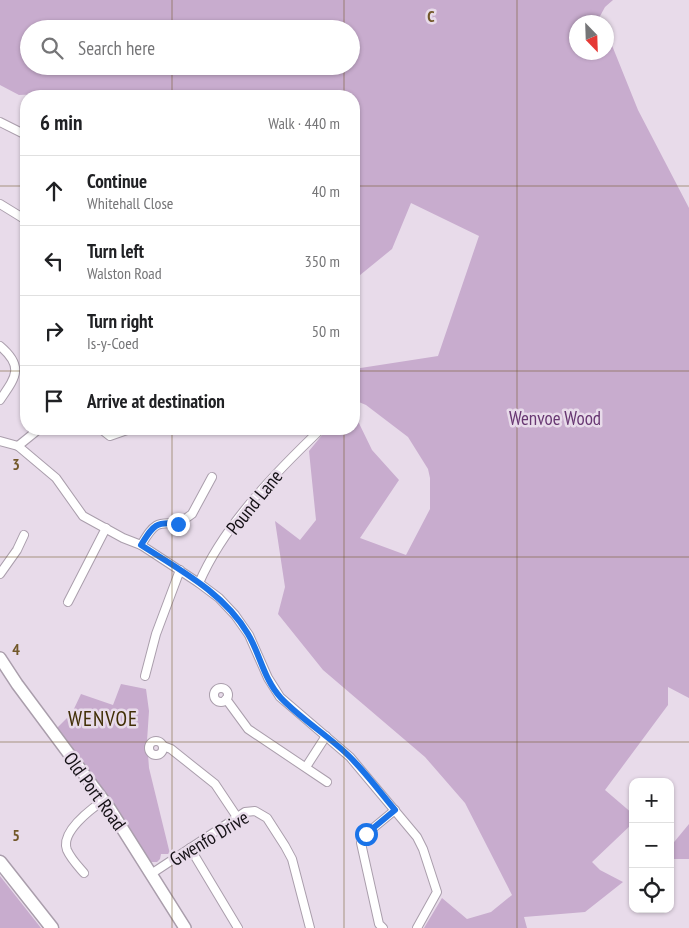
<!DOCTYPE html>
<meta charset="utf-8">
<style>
:root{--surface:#fff;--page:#f2f2f2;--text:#202124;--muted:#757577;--line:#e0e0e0}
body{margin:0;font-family:"PT Sans Narrow",sans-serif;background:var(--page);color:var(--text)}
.controls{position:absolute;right:15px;bottom:15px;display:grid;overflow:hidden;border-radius:10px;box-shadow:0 1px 4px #0004}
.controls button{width:45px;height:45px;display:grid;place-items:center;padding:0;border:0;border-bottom:1px solid var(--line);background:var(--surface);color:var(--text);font:25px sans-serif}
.compass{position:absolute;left:569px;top:15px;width:45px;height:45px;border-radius:50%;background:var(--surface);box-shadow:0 1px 4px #0004;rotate:157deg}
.stop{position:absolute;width:15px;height:15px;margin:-11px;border:4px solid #1a73e8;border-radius:50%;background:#fff}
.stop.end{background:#1a73e8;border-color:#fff;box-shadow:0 1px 5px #0008}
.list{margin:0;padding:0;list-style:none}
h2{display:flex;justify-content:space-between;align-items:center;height:65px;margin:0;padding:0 20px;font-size:21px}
h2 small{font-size:16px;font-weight:400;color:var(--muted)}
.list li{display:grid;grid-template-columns:32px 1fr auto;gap:15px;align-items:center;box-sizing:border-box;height:70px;padding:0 20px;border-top:1px solid var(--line)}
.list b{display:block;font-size:19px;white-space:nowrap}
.list p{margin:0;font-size:16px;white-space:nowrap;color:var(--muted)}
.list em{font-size:16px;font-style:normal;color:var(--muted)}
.icon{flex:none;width:28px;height:28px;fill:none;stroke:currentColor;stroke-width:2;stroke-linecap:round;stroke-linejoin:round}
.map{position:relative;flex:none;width:689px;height:928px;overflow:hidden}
.search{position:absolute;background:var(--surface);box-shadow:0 1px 4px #0004;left:20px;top:20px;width:340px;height:55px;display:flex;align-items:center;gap:12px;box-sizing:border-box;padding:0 18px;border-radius:28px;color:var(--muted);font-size:19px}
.panel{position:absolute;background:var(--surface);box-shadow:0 1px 4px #0004;left:20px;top:90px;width:340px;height:345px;border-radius:20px}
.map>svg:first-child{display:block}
</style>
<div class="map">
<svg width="689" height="928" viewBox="0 0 689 928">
<rect width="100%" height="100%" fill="#e8dbea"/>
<g fill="#c8acce" fill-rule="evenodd">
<path d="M0,0H613L605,7L599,18L601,22H576V52H606L607,33L638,110L689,208V698L668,687V705L605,790L633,814V823L592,862L600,870L623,882L585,912L524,917L527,928H424L442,898L467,919L491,912L512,895L465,803L425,757L323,670L278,614L285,587L275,521L300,540L316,520L309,451L327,429H354V413L372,450L399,480L360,538L406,555L430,509V478L428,469L408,437L366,405L354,400V369L438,356L479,236L411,203L392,249L354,280V96H46L41,94L19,95L0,85ZM29,29H351V66H29Z"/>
<polygon points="121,684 146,689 149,711 147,741 149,768 170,854 161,854 160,859 157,862 149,862 56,729 72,713 81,694 113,705"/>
<polygon points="689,824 689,859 670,859 670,847"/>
<polygon points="0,876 41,928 0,928"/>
</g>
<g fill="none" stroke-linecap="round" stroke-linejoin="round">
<g stroke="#aa9eac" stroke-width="10">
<g id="street">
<polyline points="0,122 26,135"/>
<polyline points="0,204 26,220"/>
<path d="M0,346C25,367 15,378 0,400"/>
<polyline points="101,429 110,436 130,429"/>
<polyline points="0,441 18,446 56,478 83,516 123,538 141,545 199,583 219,598 235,615 249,635 268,678 280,697 350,757 417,837 423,849 437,892 417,928"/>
<polyline points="18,446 39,429"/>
<path d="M141,545C153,526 155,521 178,524L192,514L212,477"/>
<polyline points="0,574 17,550 24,535"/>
<path d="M199,583C224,525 276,472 321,429"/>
<polyline points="68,602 106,528"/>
<polyline points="145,676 156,634 180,570"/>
<circle cx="221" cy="695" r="7"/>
<polyline points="226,699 248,729 327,782"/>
<circle cx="156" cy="748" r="7"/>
<polyline points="163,746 171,749 215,784 237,817"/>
<polyline points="306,767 326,736"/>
<polyline points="190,848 238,928"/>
<path d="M84,873C78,866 71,859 67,850C60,832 91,809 104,800"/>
<polyline points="151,874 245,812 255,811 267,818 285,846 292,859 310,928"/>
<polyline points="383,928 379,924 361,843 366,834 395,810"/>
</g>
</g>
<g stroke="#aa9eac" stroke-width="14">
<polyline id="secondary" points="0,658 17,684 110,809 185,928"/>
</g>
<g stroke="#aa9eac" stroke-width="15">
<polyline id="primary" points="0,862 52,928"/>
</g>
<use href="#street" stroke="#fff" stroke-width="8"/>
<use href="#secondary" stroke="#fff" stroke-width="11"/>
<use href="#primary" stroke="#fff" stroke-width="12"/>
</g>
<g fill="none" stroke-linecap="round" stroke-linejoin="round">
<path stroke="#1a73e8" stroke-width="6" d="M178,524C155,521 153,526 141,545C180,570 224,593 248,634C260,654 264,680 281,698C302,720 329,736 350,757C366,773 380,792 395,810L366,834"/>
</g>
<path fill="none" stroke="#72582a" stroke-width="1" stroke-opacity="0.55" d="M172,0V29M344,0V29M517,0V928M172,66V96M344,66V96M0,186H26M354,186H689M0,371H26M354,371H689M172,429V928M344,429V928M0,557H689M0,742H689"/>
<g text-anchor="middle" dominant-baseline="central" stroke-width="5" stroke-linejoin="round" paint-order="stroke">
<g font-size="19" fill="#683772" stroke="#e8dbea">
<text x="555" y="418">Wenvoe Wood</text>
</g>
<g font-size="19" fill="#141015" stroke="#e8dbea">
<text transform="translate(254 502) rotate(-51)">Pound Lane</text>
<text transform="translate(95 791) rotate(54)">Old Port Road</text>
<text transform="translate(209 838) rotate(-31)">Gwenfo Drive</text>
</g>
<g font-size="21" letter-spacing="1" fill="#412e06" stroke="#e8dbea">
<text x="103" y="718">WENVOE</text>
</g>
</g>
<g font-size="16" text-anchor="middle" font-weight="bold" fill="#72582a" stroke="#e8dbea" stroke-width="5" stroke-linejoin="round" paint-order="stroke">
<text x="431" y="22">C</text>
<text x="16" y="470">3</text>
<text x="16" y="655">4</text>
<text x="16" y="841">5</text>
</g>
</svg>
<div class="controls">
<button>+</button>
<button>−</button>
<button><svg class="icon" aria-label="locate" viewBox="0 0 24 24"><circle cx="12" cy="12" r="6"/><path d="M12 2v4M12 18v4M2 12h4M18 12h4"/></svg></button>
</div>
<svg class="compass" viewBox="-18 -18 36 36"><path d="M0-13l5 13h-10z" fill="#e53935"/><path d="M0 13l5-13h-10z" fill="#757577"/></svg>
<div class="stop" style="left:366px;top:834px"></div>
<div class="stop end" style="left:178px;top:524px"></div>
<div class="search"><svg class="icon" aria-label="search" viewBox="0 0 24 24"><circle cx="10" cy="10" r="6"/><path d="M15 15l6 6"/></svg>Search here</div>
<section class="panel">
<h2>6 min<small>Walk · 440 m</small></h2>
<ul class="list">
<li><svg class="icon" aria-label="ahead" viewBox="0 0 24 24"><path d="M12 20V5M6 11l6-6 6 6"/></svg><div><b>Continue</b><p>Whitehall Close</p></div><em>40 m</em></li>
<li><svg class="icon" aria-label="left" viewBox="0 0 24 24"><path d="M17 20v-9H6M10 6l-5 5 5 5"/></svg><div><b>Turn left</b><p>Walston Road</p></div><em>350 m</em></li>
<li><svg class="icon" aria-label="right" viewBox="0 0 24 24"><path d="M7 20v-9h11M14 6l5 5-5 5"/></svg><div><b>Turn right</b><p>Is-y-Coed</p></div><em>50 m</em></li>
<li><svg class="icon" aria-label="arrive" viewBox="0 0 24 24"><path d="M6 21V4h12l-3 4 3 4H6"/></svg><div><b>Arrive at destination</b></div></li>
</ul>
</section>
</div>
